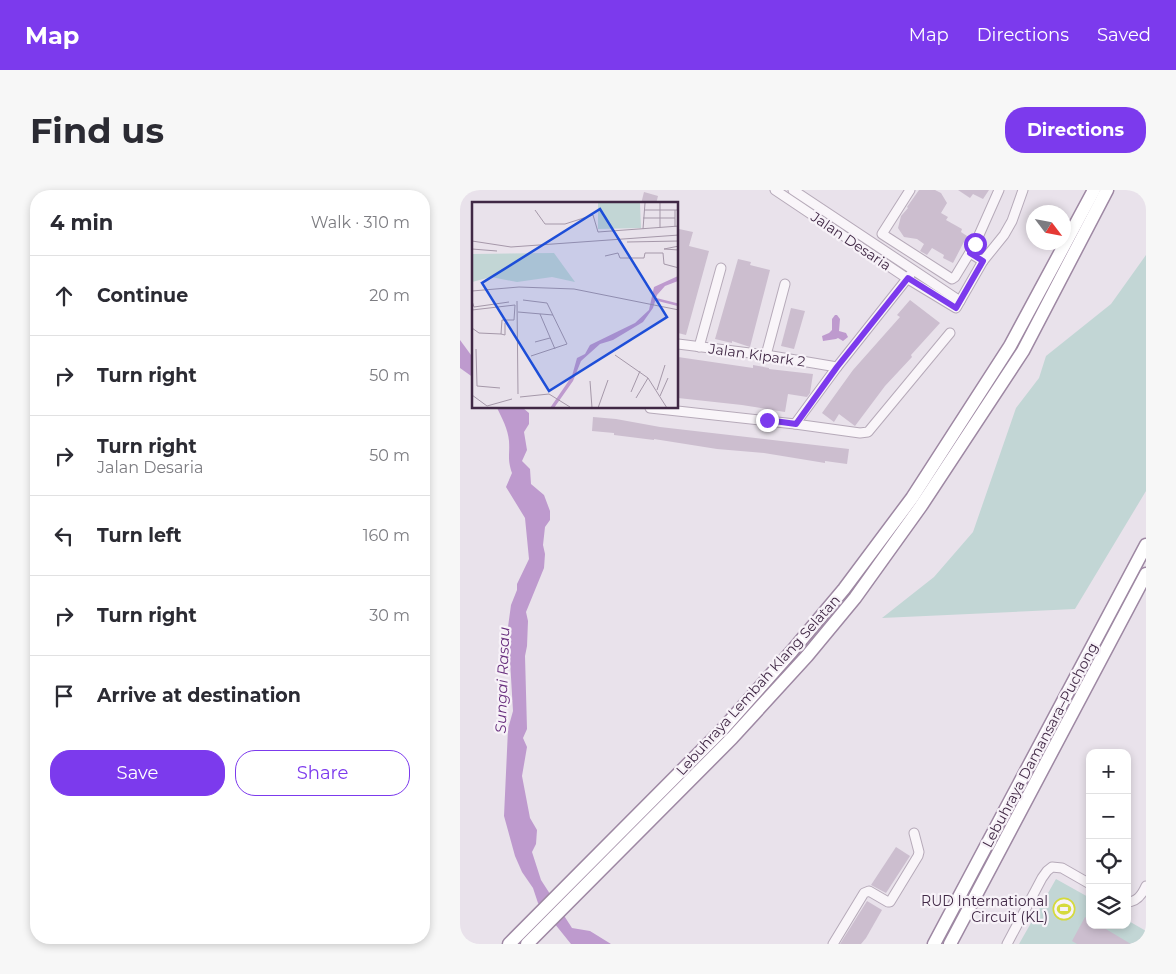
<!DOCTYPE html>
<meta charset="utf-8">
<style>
:root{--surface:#fff;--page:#f7f7f7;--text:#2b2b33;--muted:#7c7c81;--line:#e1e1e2;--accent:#7c3aed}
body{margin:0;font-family:Montserrat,sans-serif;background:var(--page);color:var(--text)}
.controls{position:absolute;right:15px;bottom:15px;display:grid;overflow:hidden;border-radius:10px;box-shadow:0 2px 8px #0003}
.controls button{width:45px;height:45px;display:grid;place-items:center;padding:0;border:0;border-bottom:1px solid var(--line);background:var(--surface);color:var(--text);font:25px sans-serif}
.compass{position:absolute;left:566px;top:15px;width:45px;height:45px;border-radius:50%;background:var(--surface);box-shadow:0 2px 8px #0003;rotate:122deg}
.stop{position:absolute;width:15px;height:15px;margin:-11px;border:4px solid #7c3aed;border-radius:50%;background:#fff}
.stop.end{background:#7c3aed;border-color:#fff;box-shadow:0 1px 5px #0008}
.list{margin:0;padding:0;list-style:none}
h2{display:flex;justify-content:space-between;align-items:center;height:65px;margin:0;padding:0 20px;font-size:21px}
h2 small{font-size:16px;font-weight:400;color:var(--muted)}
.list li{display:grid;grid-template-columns:32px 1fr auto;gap:15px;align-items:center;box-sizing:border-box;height:80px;padding:0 20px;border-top:1px solid var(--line)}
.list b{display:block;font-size:19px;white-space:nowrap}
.list p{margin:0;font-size:16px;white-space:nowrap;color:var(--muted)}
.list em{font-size:16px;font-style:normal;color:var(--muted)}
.actions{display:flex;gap:10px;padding:15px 20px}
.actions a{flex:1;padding:11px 0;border:1px solid var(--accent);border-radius:20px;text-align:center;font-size:18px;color:var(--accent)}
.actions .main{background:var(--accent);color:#fff}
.icon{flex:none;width:28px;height:28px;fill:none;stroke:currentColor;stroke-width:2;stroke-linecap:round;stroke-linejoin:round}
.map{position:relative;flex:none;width:686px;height:754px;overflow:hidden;border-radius:20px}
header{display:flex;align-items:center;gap:30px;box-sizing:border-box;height:70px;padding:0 25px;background:var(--accent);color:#fff}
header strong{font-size:24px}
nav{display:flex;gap:28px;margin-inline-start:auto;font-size:18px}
.intro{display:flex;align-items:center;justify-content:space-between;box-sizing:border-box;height:120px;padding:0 30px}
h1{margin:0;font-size:35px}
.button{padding:12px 22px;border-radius:20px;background:var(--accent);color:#fff;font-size:18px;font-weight:700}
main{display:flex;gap:30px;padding:0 30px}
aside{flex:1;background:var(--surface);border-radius:20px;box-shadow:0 2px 8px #0003}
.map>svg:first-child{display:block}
</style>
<header>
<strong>Map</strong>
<nav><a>Map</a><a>Directions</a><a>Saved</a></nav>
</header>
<div class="intro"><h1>Find us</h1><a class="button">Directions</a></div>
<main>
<aside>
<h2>4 min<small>Walk · 310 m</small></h2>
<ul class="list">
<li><svg class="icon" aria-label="ahead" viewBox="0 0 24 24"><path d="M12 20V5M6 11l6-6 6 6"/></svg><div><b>Continue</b></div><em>20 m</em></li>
<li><svg class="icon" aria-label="right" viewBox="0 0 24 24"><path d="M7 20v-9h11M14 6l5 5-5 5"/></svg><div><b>Turn right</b></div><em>50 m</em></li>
<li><svg class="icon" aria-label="right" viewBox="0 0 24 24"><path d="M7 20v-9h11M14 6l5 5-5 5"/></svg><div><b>Turn right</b><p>Jalan Desaria</p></div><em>50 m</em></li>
<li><svg class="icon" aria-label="left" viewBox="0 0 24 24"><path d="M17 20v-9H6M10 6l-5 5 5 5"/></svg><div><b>Turn left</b></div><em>160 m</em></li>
<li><svg class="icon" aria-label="right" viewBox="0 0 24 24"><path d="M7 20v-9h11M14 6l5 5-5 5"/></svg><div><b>Turn right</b></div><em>30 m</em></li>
<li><svg class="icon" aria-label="arrive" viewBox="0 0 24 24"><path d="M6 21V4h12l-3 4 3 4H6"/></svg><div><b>Arrive at destination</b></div></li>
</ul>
<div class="actions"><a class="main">Save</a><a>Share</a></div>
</aside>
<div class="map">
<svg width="686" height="754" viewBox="0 0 686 754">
<rect width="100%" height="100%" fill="#e9e2eb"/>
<g fill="#c2d6d5">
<polygon points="686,65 686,301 615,419 422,428 474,387 513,342 556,218 579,188 586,166 651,114"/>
<polygon points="596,689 630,708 630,735 667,735 667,730 686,741 686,754 559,754"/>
</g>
<g fill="#be9ace">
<polygon points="375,125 377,125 380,129 379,141 386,143 388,147 383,151 378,148 376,149 363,151 362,146 369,143 372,140 372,129"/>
<polygon points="0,150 14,169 14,188 0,178"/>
<path d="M37,218H63L69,223V234L64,242L67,260L62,271L70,279L71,294L84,305L90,321V330L85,337L83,355L85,364L84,378L66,422L68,431L67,456L65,466L67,539L63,548L67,557L62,586L70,628L77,640L76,654L72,662L81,690L112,738L130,741L151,754H111L78,713L73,698L62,682L55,666L44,626L48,539L53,521L48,437L51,415L57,400V394L69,369L65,328L46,297L52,283C47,268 50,265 49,251C48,239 42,228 37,218Z"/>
</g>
<g fill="#ccbecf">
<polygon points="459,0 475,0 481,3 487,13 481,23 488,27 486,30 502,39 501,42 507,46 493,73 483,68 484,65 472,58 467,65 460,61 464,54 457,49 444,47 438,38 441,26 448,18 447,17"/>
<polygon points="498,0 529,0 523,9 513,4 510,8"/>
<polygon points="184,2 198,6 196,14 181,14"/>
<polygon points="219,39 233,42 229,56 249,61 226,145 218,143 218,46"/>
<polygon points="278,69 291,72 290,75 310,80 290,157 272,151 272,153 255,149"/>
<polygon points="450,110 480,133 451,165 452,167 425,196 395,236 379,224 374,232 362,223 393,180 440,127 437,125"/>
<polygon points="331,118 345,121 334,159 321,156"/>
<polygon points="218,167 293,178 293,175 309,178 309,179 353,184 350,203 347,207 328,204 325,222 282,215 218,208"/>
<polygon points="133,227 156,229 200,237 389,259 387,274 365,271 365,273 304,263 257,259 194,249 194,250 154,245 154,243 132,241"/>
<polygon points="436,657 450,666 426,703 411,695"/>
<polygon points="407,711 422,720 406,748 401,754 380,754"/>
<polygon points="625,727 630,730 630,735 639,735 671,754 617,754 612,751"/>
</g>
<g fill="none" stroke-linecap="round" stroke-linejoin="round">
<g stroke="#b6aab9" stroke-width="11">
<g id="minor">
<polyline points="315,0 448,89 496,118 523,71 510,63"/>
<polyline points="333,0 500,111"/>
<polyline points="450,0 422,44 492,89 495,87 515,54 539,0"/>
<polyline points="523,71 544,45 552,31 563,0"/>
<polyline points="218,154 306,165 377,177"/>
<polyline points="239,157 261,78"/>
<polyline points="306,165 325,94"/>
<polyline points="190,218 335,234 400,243 408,242 490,143"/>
<polyline points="335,234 377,177 450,85"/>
<path d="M667,712C677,712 682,705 686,696"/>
<polyline points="373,754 404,703 409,701 428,712 430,712 458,666 459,662 454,643"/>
<polyline points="547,754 582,688 587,681 592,677 602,678 630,694"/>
</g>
</g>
<g stroke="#9e88a3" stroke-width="15">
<g id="highway">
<polyline points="49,754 262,540 332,461 384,399 452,308 550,156 634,0"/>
<polyline points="67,754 272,548 347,466 395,408 461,316 563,161 647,0"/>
<polyline points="474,754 686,355"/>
<polyline points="490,754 686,384"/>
</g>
</g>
<use href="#minor" stroke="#f9f5f9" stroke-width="9"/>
<use href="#highway" stroke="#fff" stroke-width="12"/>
</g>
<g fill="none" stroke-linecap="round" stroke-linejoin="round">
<polyline stroke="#7c3aed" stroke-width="6" points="307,230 336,234 377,177 448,88 496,118 523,71 510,63 515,54"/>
</g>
<defs>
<g id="stadium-ring" transform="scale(1.125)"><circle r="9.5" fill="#f7f2f8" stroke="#d5da3d" stroke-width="1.5"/><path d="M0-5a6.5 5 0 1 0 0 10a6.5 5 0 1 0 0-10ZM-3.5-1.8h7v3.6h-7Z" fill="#d5da3d"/></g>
</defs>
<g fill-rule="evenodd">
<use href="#stadium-ring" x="604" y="719"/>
</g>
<g text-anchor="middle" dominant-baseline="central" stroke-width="4.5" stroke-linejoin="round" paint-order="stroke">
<g font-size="14" fill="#402845" stroke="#f7f2f8">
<text transform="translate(391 51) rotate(34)">Jalan Desaria</text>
<text transform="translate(297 165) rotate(8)">Jalan Kipark 2</text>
<text transform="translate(298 495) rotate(-48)">Lebuhraya Lembah Klang Selatan</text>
<text transform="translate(580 555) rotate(-62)">Lebuhraya Damansara–Puchong</text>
</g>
<g font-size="14" fill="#402845" stroke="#f7f2f8" text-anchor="end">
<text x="588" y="711">RUD International<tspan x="588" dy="16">Circuit (KL)</tspan></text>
</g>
<g font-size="15" font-style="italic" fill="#682e7d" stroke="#f7f2f8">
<text transform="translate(42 490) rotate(-88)">Sungai Rasau</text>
</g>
</g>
<g transform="translate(12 12)">
<rect width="206" height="206" fill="#e9e2eb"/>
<path d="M126,1H168L169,26L126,27ZM82,51L103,80L80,75L45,80L19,75L0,80V52Z" fill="#c2d6d5"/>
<path d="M206,74V79L193,84L185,93L181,106L171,120L141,138L128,142L109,159L101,179L82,206H78L100,174L105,156L113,152L118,143L163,121L177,108L182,85Z" fill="#be9ace"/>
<path fill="none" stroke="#be9ace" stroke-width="2.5" d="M183,97L207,103"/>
<path fill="none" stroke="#a598a9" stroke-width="1" d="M63,8L73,22H93L121,13L126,30L207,24M172,8H207M171,16H203M203,25V8M188,26V1M171,27L173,1M0,39L39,45L207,33M155,40L207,39M207,44L192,47L207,48M0,47L25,49M133,54L146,51L148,56H172L173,51H191L192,62L207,66M0,89L47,85L102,87L207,108M51,98L75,101L95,142L59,154M0,99L2,105L37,100M45,99L46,192M0,108L43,103L42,118H30L29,132L7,131L0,126M46,110L81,113M68,112L83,147M29,132L33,133V121M63,140L78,136M4,147L5,184L28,186M143,153L176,176L195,206M118,179L120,206M185,188L193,163M159,190L168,169M0,193L15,204L40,197M188,194L196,176M48,195L77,192L98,205M164,196L176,176M126,206L136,178"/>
<path fill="#1d4ed8" fill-opacity="0.15" stroke="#1d4ed8" stroke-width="2.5" d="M128,7L195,115L77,189L10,81Z"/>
<rect width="206" height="206" fill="none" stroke="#402845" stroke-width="2.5"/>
</g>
</svg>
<div class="controls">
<button>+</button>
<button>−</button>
<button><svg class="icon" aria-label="locate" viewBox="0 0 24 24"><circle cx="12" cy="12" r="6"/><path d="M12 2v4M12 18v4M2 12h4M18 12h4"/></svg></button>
<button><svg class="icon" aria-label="layers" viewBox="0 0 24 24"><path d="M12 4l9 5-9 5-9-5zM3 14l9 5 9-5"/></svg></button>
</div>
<svg class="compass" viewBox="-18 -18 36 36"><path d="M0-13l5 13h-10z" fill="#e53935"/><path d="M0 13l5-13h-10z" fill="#7c7c81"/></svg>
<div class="stop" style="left:515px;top:54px"></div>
<div class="stop end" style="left:307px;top:230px"></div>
</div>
</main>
